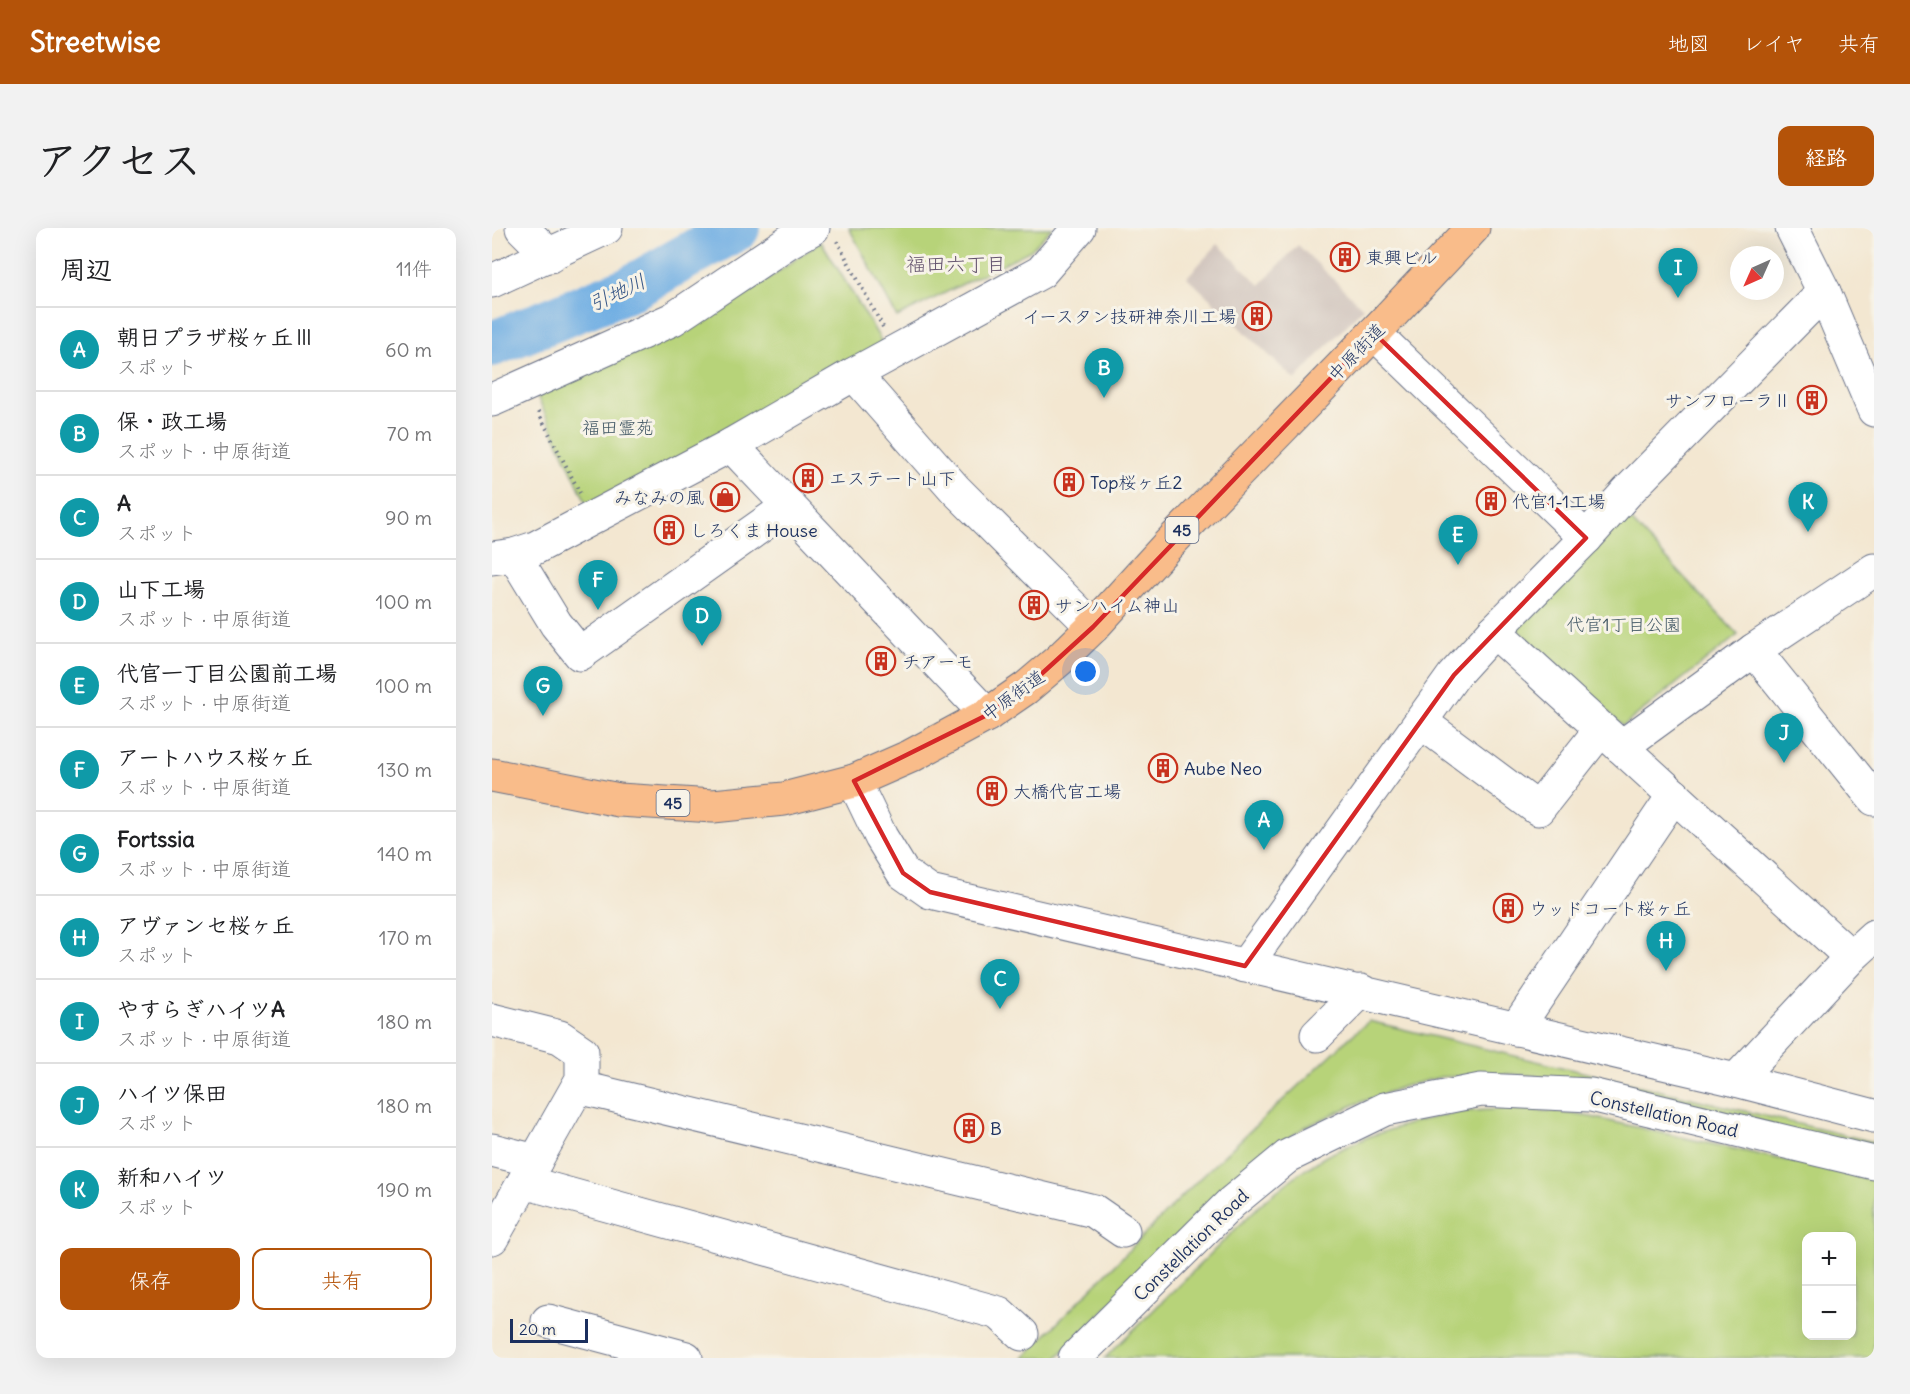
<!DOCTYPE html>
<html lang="ja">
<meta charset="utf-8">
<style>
:root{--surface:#fff;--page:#f2f2f2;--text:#202124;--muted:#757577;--line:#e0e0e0;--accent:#b45309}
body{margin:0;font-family:Delius,"Klee One",sans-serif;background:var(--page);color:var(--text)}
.controls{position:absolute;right:18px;bottom:18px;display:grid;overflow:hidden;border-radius:12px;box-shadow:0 6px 24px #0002}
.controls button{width:54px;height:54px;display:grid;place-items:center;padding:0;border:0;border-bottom:2px solid var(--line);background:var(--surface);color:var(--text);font:30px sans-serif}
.compass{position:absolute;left:1238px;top:18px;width:54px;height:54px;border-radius:50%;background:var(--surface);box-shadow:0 6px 24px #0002;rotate:225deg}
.scale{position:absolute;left:18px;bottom:15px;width:78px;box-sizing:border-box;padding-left:6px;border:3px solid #1b2f5e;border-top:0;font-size:16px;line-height:21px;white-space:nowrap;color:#1b2f5e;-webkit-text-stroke:4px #f7f3e8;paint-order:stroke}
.you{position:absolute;left:594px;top:444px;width:21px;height:21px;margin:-15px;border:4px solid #fff;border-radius:50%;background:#1a73e8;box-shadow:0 0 0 9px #1a73e833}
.badge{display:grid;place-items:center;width:39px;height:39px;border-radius:50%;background:var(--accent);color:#fff;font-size:20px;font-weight:700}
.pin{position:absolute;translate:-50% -50px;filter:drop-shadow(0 2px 3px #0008)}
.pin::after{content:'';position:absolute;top:32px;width:21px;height:18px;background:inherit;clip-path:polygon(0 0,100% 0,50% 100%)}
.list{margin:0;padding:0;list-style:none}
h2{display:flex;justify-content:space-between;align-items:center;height:78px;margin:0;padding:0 24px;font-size:26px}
h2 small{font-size:20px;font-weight:400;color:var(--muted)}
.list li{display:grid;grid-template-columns:39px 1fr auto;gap:18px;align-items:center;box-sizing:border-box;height:84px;padding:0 24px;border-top:2px solid var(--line)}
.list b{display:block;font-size:22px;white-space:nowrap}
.list p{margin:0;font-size:20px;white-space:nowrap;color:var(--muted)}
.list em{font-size:20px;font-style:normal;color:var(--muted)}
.actions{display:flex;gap:12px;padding:18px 24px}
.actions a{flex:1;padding:14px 0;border:2px solid var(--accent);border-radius:12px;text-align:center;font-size:21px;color:var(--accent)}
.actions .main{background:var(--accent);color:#fff}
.map{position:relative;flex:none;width:1382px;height:1130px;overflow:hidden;border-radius:12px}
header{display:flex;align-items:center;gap:36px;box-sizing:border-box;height:84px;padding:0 30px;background:var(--accent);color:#fff}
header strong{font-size:28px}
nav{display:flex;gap:33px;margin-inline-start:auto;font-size:21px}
.intro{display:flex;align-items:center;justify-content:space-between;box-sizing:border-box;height:144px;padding:0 36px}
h1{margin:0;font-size:42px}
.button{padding:15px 27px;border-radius:12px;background:var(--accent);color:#fff;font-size:21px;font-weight:700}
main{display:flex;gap:36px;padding:0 36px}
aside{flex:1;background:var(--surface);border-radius:12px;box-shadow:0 6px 24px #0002}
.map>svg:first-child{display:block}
</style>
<header>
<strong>Streetwise</strong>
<nav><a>地図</a><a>レイヤ</a><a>共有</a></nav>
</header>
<div class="intro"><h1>アクセス</h1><a class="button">経路</a></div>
<main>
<aside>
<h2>周辺<small>11件</small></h2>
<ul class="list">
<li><span class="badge" style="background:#0f9aa8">A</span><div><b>朝日プラザ桜ヶ丘Ⅲ</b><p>スポット</p></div><em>60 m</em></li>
<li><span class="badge" style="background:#0f9aa8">B</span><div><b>保・政工場</b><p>スポット · 中原街道</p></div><em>70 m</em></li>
<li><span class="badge" style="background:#0f9aa8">C</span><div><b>A</b><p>スポット</p></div><em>90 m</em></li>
<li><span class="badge" style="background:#0f9aa8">D</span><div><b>山下工場</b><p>スポット · 中原街道</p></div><em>100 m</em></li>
<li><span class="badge" style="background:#0f9aa8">E</span><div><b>代官一丁目公園前工場</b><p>スポット · 中原街道</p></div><em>100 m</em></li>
<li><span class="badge" style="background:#0f9aa8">F</span><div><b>アートハウス桜ヶ丘</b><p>スポット · 中原街道</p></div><em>130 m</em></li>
<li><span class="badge" style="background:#0f9aa8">G</span><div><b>Fortssia</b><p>スポット · 中原街道</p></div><em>140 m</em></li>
<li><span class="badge" style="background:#0f9aa8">H</span><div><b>アヴァンセ桜ヶ丘</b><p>スポット</p></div><em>170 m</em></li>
<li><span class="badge" style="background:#0f9aa8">I</span><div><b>やすらぎハイツA</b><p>スポット · 中原街道</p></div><em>180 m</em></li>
<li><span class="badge" style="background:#0f9aa8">J</span><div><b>ハイツ保田</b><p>スポット</p></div><em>180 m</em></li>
<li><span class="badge" style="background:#0f9aa8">K</span><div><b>新和ハイツ</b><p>スポット</p></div><em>190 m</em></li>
</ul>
<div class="actions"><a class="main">保存</a><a>共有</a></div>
</aside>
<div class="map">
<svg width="1382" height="1130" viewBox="0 0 1382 1130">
<rect width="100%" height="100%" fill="#f7f3e8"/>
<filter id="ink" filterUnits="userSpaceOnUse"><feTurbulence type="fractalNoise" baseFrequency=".0167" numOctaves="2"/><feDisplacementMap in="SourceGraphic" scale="12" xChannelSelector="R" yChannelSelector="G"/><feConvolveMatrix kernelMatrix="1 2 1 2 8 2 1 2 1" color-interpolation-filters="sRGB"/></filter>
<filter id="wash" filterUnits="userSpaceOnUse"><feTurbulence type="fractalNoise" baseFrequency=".008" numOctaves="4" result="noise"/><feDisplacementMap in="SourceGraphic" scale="24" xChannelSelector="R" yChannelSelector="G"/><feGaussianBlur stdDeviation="1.35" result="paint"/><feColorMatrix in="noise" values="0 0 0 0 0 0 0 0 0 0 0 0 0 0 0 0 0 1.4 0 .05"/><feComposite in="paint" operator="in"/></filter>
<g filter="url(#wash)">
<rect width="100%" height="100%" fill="#f3e7d1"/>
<polygon fill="#cec1ba" points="726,16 768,57 806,17 871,80 803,152 695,49"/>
<g fill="#b7d379" stroke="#69816c" stroke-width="1.5" fill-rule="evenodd">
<polygon points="357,0 560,0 539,22 405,89"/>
<polygon points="329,13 393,119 98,283 45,168 186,106 268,57"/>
<polygon points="1132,285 1246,407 1131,498 1022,399"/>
<polygon points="877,793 1382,914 1382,922 1058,849 1015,846 949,849 913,858 864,876 813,899 772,927 731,963 564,1130 531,1130 708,950 857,810"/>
<path d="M1010,881L1060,883L1099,889L1382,952V1130H613L772,973L806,946L834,928L878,908L923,894L966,884ZM1314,1008H1360V1108H1314Z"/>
</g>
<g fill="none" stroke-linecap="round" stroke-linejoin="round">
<polyline stroke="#70aee3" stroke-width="46" points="0,116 137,61 245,0"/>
</g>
</g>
<g filter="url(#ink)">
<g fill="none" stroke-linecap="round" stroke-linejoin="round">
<g stroke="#676f86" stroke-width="35">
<g id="minor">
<polyline points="30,0 58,28"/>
<polyline points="1300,0 1332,64 1382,182"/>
<polyline points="0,53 114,0"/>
<polyline points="882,105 1094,310"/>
<polyline points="362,146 463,261 601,399"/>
<polyline points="0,172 181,91 296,14 321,0"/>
<polyline points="239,217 495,487"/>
<polyline points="22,327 64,396 88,426 297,278"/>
<polyline points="0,330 22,327 43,320 100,290 239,217 362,146 549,44 587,0"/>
<polyline points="1002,403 1359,729"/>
<polyline points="1262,422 1382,571"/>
<polyline points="929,494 1046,581 1109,501"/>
<polyline points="1129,519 1262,422 1382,342"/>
<polyline points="362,553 389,609 411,645 438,664 1244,852 1382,888"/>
<polyline points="753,738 962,447 1002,403 1094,310 1136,263 1332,64"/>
<polyline points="0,792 68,809 90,824 90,851 0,1010"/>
<polyline points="1024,801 1182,567"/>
<polyline points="825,807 869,763"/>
<polyline points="1244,852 1359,729 1382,708"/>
<polyline points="86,859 602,983 631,1003"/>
<polyline points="0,922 44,933"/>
<polyline points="32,954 507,1085 530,1106"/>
<polyline points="56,1093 194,1130"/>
<polyline points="583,1130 739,975 796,928 893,881 989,862 1099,867 1382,935"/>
</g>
</g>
<g stroke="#676f86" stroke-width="35">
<polyline id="major" points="0,547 127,572 221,578 292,571 362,553 419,528 495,487 534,460 567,432 601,399 674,319 882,105 981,0"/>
</g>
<g stroke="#676f86" stroke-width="4" stroke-dasharray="1.5 4.5" stroke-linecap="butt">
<polyline points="345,13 391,99"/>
<polyline points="46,184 88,265"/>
</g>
<use href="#minor" stroke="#fff" stroke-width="33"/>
<use href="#major" stroke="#f9bc8a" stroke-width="33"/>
</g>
</g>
<path fill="none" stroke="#d62828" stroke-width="4.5" stroke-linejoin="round" d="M882,105L1094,310L962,447L753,738L438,664L411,645L362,553L495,487L534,460L601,399Z"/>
<defs>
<g id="building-ring" transform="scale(1.5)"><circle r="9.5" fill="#f7f3e8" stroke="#c8321e" stroke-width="1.5"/><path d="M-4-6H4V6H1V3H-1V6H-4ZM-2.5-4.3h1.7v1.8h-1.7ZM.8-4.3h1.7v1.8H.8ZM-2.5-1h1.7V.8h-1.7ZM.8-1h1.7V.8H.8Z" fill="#c8321e"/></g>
<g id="shop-ring" transform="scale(1.5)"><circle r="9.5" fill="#f7f3e8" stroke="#c8321e" stroke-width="1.5"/><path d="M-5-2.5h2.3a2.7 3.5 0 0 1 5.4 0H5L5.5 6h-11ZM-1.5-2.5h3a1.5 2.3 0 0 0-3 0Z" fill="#c8321e"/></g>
</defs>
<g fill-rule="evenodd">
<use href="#building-ring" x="853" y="29"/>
<use href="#building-ring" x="765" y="88"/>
<use href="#building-ring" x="1320" y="172"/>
<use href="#building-ring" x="316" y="250"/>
<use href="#building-ring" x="577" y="254"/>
<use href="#shop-ring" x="233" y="269"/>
<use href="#building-ring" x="999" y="273"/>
<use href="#building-ring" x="177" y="302"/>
<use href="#building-ring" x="542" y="377"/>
<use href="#building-ring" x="389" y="433"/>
<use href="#building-ring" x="671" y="540"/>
<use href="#building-ring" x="500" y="563"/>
<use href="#building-ring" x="1016" y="680"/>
<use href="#building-ring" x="477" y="900"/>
</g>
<g text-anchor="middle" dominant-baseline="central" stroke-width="6" stroke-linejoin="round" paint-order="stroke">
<g fill="#f7f3e8" stroke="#5d6a87" stroke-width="1.5">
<rect x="673.5" y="289" width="33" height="26" rx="4.5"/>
<rect x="164.5" y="562" width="33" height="26" rx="4.5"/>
</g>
<g font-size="16" font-weight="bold" fill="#1b2f5e">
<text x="690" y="302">45</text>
<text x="181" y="575">45</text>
</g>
<g font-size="18" fill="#1b2f5e" stroke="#f7f3e8" text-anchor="start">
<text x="874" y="29">東興ビル</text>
<text x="744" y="88" text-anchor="end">イースタン技研神奈川工場</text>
<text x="1299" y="172" text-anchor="end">サンフローラⅡ</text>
<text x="337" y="250">エステート山下</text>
<text x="598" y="254">Top桜ヶ丘2</text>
<text x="212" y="269" text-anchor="end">みなみの風</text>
<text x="1020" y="273">代官1-1工場</text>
<text x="198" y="302">しろくま House</text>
<text x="563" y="377">サンハイム神山</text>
<text x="410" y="433">チアーモ</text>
<text x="692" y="540">Aube Neo</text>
<text x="521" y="563">大橋代官工場</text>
<text x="1037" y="680">ウッドコート桜ヶ丘</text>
<text x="498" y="900">B</text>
</g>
<g font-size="18" fill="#1b2f5e" stroke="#f7f3e8">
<text transform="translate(864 124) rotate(-46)">中原街道</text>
<text transform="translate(521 467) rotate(-36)">中原街道</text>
<text transform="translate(1172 886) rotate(13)">Constellation Road</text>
<text transform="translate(699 1017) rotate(-44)">Constellation Road</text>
</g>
<g font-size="18" fill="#425865" stroke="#f7f3e8">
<text x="126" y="199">福田霊苑</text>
<text x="1132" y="396">代官1丁目公園</text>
</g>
<g font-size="20" fill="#63536d" stroke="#f7f3e8">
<text x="464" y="35">福田六丁目</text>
</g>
<g font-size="20" font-style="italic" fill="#355586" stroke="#f7f3e8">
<text transform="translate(125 64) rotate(-25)">引地川</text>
</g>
</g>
</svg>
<div class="controls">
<button>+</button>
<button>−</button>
</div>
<svg class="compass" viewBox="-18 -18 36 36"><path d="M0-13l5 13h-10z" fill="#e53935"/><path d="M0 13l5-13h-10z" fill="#757577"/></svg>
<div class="scale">20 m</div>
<div class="you"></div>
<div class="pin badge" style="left:772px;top:622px;background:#0f9aa8">A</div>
<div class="pin badge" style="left:612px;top:170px;background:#0f9aa8">B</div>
<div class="pin badge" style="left:508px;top:781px;background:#0f9aa8">C</div>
<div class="pin badge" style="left:210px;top:418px;background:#0f9aa8">D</div>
<div class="pin badge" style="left:966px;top:337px;background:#0f9aa8">E</div>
<div class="pin badge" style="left:106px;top:382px;background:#0f9aa8">F</div>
<div class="pin badge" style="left:51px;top:488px;background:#0f9aa8">G</div>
<div class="pin badge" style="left:1174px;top:743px;background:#0f9aa8">H</div>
<div class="pin badge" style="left:1186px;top:70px;background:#0f9aa8">I</div>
<div class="pin badge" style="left:1292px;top:535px;background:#0f9aa8">J</div>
<div class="pin badge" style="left:1316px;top:304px;background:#0f9aa8">K</div>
</div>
</main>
